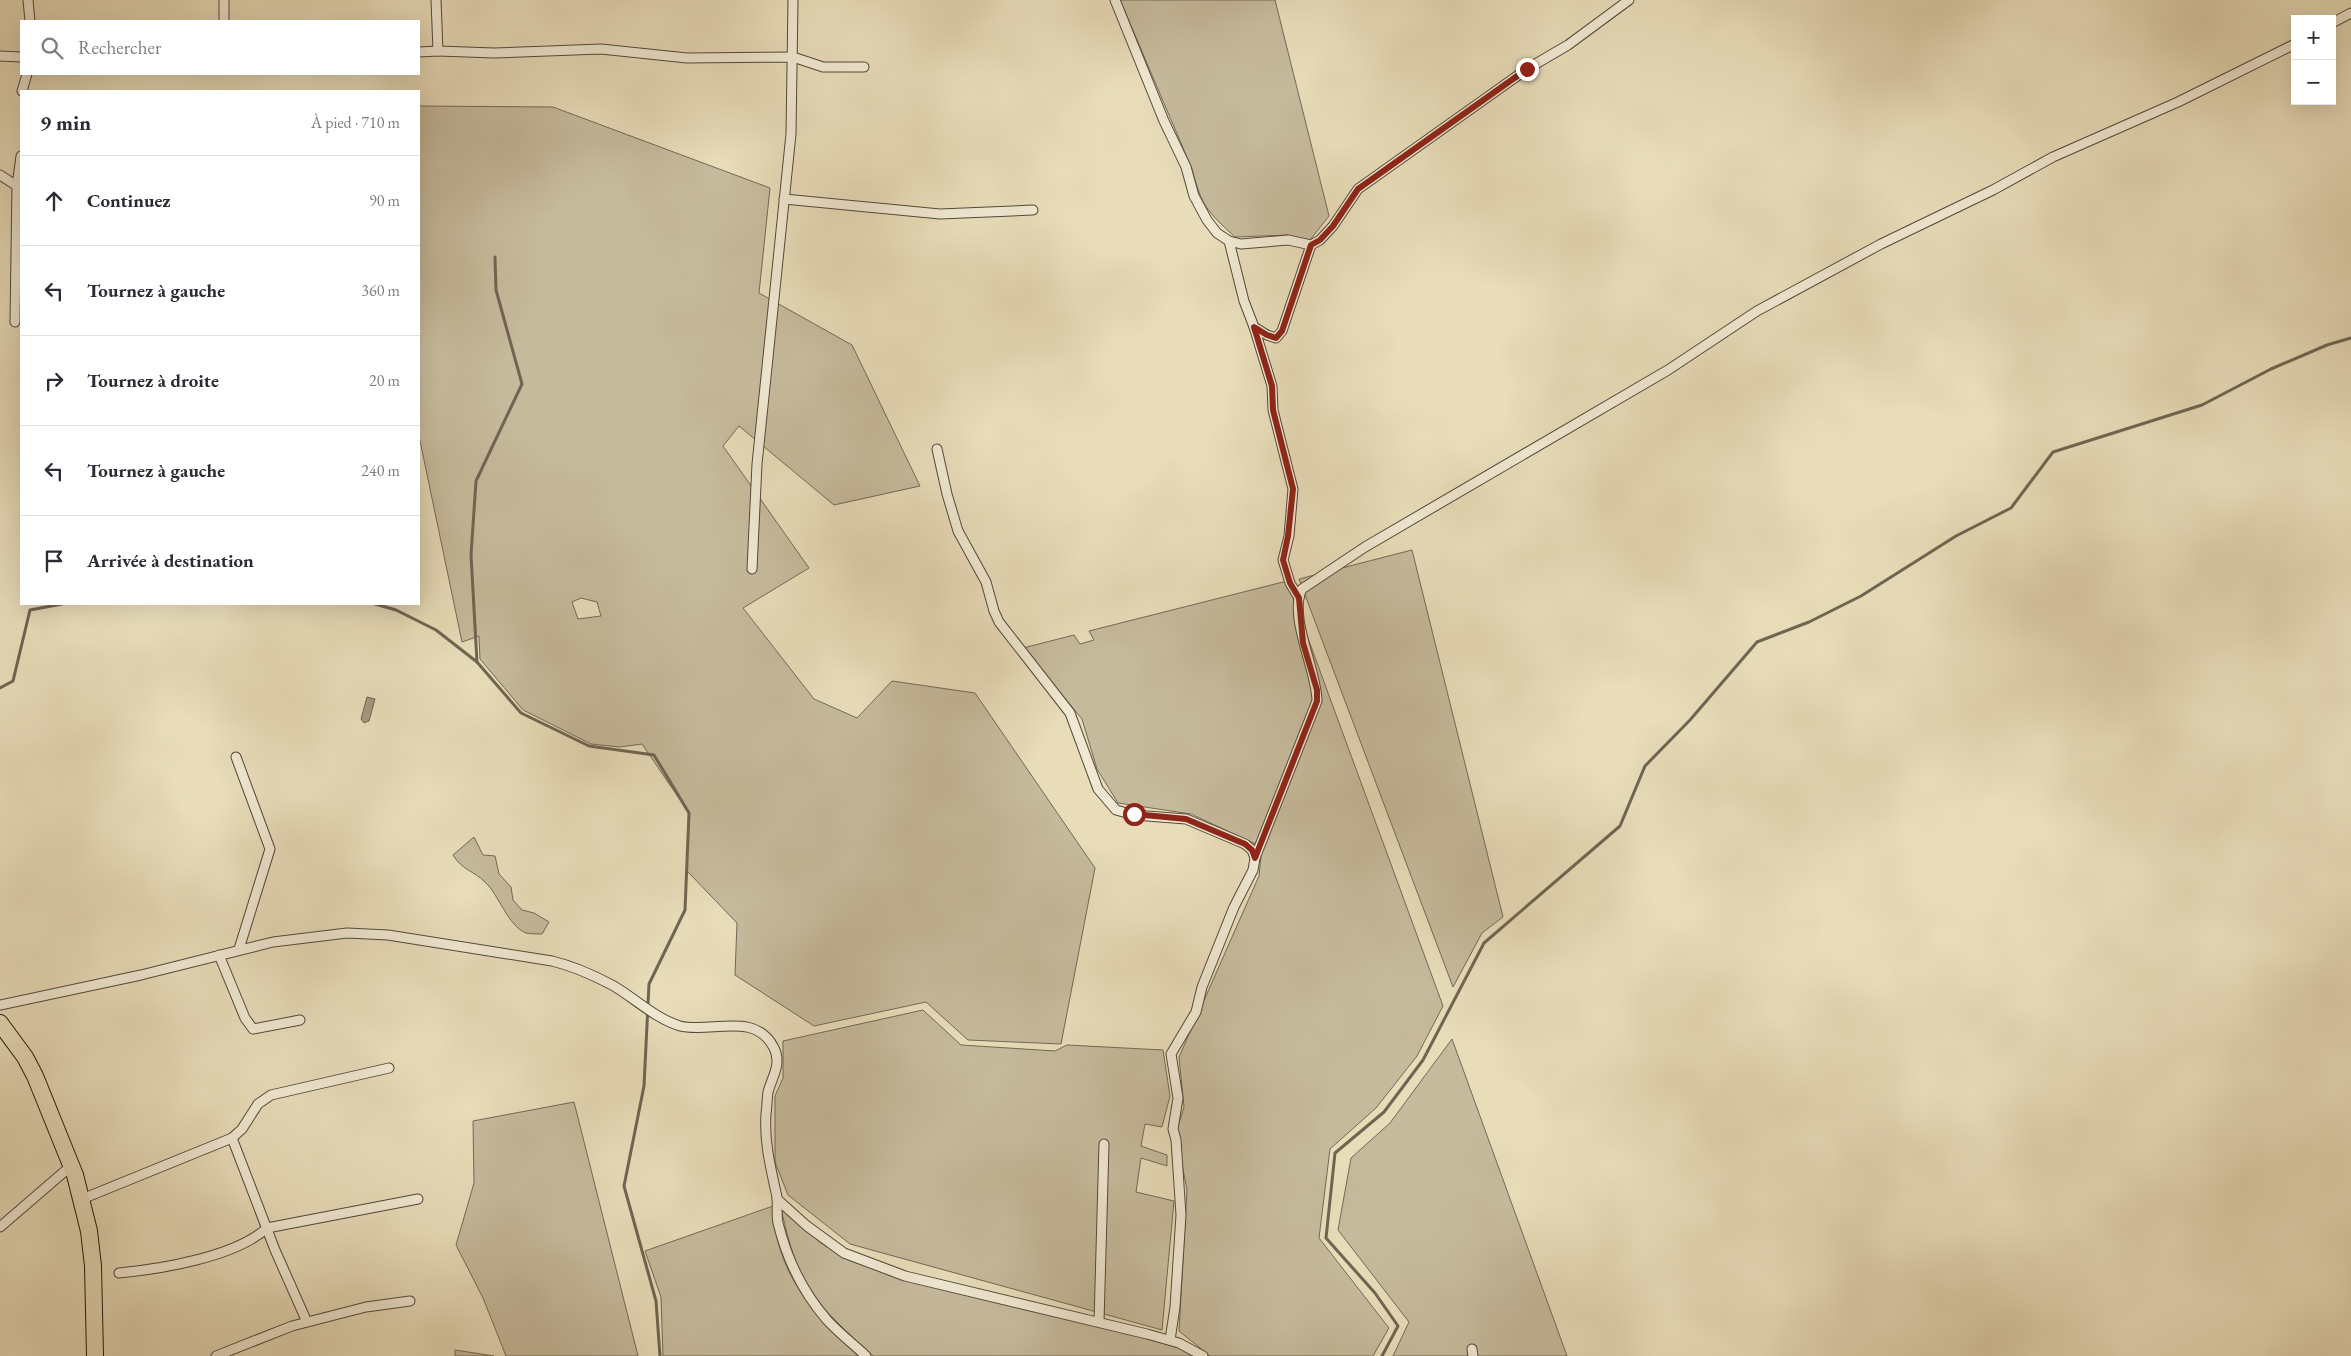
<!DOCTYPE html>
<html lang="fr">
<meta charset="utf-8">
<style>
:root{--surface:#fff;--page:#f7f7f7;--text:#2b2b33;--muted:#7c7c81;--line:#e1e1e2}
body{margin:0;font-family:"EB Garamond",serif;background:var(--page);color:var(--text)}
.controls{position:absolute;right:15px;top:15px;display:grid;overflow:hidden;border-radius:0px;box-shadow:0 5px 20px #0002}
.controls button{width:45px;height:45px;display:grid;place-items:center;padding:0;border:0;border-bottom:1px solid var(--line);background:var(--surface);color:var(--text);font:25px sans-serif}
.stop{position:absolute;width:15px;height:15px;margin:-11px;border:4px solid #8f2418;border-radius:50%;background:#fff}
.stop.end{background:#8f2418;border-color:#fff;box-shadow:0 1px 5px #0008}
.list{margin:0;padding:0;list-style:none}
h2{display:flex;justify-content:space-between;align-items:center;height:65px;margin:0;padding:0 20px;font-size:21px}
h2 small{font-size:16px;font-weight:400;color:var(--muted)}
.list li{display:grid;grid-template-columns:32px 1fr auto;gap:15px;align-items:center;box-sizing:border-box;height:90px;padding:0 20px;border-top:1px solid var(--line)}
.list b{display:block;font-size:19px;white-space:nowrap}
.list em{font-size:16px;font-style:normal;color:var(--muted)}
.icon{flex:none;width:28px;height:28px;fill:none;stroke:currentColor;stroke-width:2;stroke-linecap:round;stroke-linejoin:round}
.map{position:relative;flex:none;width:2351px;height:1356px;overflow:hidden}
.search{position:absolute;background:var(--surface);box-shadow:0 5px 20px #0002;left:20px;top:20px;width:400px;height:55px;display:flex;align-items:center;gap:12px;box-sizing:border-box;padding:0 18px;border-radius:0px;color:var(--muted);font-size:19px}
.panel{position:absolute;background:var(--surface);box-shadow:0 5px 20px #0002;left:20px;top:90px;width:400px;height:515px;border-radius:0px}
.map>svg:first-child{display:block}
</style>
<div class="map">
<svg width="2351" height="1356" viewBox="0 0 2351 1356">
<rect width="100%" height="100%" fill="#e8dcb9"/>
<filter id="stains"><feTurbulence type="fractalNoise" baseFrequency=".004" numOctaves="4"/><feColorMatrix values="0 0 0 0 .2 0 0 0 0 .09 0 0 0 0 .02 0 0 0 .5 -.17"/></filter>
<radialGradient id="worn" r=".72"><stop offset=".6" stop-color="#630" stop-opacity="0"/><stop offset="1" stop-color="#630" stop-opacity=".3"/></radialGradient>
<g fill="#c6ba9c" stroke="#736856" fill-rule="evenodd">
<path d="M1120,0H1275L1329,216L1310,240L1288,235L1235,237C1207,211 1202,207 1192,169Z"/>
<path d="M419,106L553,107L770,188L759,293L852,345L920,486L834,505L739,426L723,446L809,568L743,608L814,699L857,718L892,681L975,693L1095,868L1061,1044L968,1040L926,1002L814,1026L735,975L737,923L687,871L689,813L642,744L620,747L591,744L523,710L480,659L479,636L462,642L419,436ZM581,598L597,602L601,616L578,619L572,602Z"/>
<polygon points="1412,550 1503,917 1482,933 1453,987 1299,579"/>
<polygon points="1287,581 1443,1006 1417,1056 1376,1108 1330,1149 1319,1238 1389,1328 1373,1356 1210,1356 1179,1331 1187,1190 1176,1133 1184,1107 1179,1057 1259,876 1262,847 1191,814 1118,803 1097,769 1082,719 1023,648 1074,635 1080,644 1094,640 1089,631"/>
<path d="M474,837L483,855L495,856L499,874L511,887L513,900L522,910L534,913L549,922L542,934C537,934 531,934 526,933C508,926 499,895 485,882C474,871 462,870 453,855Z"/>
<polygon points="923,1010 961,1045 1055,1051 1067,1045 1163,1050 1170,1096 1162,1127 1145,1124 1141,1146 1167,1155 1167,1166 1141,1158 1136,1192 1174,1201 1162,1330 850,1244 788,1195 775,1162 775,1096 783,1078 783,1041"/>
<polygon points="1452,1039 1567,1356 1393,1356 1409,1322 1338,1230 1351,1158 1390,1123"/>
<polygon points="574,1102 638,1356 506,1356 483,1298 456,1245 474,1183 473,1121"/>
<path d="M773,1206C775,1272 813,1314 858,1356H663L661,1297L645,1251Z"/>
<path d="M781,1209L821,1243L842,1256L1068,1316L1180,1348L1195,1356H873C849,1333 819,1309 804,1279C792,1257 787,1233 781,1209Z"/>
<polygon points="455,1350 494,1356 455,1356"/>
</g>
<polygon fill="#a4997f" stroke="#6f6552" points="367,697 375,699 369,721 364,723 361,719"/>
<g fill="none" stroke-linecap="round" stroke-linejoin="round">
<g stroke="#6f6552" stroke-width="3">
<polyline points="375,604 396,610 436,630 477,662 471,555 476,481 522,384 496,290 495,257"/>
<polyline points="477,662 521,713 589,746 654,755 689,813 685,910 649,984 644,1086 624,1186 656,1301 660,1356"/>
<polyline points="0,688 13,681 30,610 62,604"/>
<polyline points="1382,1356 1398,1326 1375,1293 1326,1238 1335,1153 1384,1112 1423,1060 1484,943 1620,826 1645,766 1690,720 1757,642 1809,622 1861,596 1956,536 2011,508 2053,452 2202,405 2271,369 2327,345 2351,338"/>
</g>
<g stroke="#52483a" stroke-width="11">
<g id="street">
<polyline points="28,0 30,21"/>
<polyline points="436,0 438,51 494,53 601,49 687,58 793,57 823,67 864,67"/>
<polyline points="1115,0 1164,121 1186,167 1194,196 1207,220 1217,233 1229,241 1241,244 1288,240 1311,245"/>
<polyline points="224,21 224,0"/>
<polyline points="2332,23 2351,13"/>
<polyline points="419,52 438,51"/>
<polyline points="0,56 21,57"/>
<polyline points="22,91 27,74"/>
<polyline points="0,175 17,186"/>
<polyline points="784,199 940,214 1033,210"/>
<polyline points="1229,241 1244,301 1254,327"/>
<polyline points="15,322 17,186 21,156"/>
<polyline points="937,449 947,494 958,531 986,582 994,611 999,622 1070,713 1098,789 1116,810 1134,815 1186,819 1245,844 1252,850 1255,858 1253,870 1234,907 1202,987 1196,1012 1171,1054 1178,1098 1173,1129 1176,1140 1181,1215 1175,1307 1170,1340"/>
<polyline points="752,569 757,464 791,134 793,0"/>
<polyline points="1299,598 1290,583 1283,560 1289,536 1293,489 1273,410 1272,386 1254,327 1267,335 1276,338 1282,331 1311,245 1320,240 1333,226 1358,189 1527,69 1568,45 1629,0"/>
<polyline points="236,757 270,849 239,949"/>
<path d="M1255,858L1317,701C1317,671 1288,616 1302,589L1365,547L1668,370L1757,311L1881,244L1993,190L2053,157L2178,102L2295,44"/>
<polyline points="219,955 245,1018 253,1029 300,1020"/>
<path d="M0,1005L141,975L273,942L347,933L388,935L552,961C573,966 593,975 612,985C635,998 654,1018 680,1026C710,1034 755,1010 774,1048C782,1064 772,1077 768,1092C767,1099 767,1107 766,1114C764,1143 771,1169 777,1197C778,1205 776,1214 778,1223C787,1260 802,1291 827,1320C839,1333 853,1344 866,1356"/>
<polyline points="232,1138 275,1250 307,1322"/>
<polyline points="82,1199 232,1138 242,1129 258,1104 271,1095 389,1068"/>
<polyline points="777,1199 807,1226 844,1253 905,1276 1147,1334 1179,1343 1203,1356"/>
<polyline points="0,1227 72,1165"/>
<path d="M119,1273C161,1269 235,1257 267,1228L418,1199"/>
<polyline points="1099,1322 1104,1144"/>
<polyline points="1472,1349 1473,1356"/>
<polyline points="216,1356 292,1326 366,1307 410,1301"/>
</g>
</g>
<g stroke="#20160f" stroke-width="18">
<polyline id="highway" points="0,1023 25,1057 35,1076 75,1175 89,1231 93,1266 95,1356"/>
</g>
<use href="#street" stroke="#f0e8d2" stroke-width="9"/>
<use href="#highway" stroke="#e8dcb9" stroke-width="16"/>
</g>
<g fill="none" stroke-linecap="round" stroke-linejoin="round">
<polyline stroke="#8f2418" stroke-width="6" points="1134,814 1186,819 1245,844 1252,850 1255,858 1317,701 1317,690 1303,643 1299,598 1290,583 1283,560 1288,536 1293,489 1273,410 1272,386 1254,327 1267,335 1276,338 1282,331 1311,245 1320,240 1333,226 1358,189 1527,69"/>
</g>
<rect width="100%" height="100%" filter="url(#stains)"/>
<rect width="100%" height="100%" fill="url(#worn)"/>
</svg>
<div class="controls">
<button>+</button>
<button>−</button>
</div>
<div class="stop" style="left:1134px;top:814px"></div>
<div class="stop end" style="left:1527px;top:69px"></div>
<div class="search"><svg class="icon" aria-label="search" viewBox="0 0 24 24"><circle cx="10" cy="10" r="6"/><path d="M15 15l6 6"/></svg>Rechercher</div>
<section class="panel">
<h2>9 min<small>À pied · 710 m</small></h2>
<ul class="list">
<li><svg class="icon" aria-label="ahead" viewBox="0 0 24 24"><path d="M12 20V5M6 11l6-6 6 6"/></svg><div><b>Continuez</b></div><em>90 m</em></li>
<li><svg class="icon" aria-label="left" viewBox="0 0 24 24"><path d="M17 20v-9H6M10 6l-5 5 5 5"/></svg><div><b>Tournez à gauche</b></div><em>360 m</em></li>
<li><svg class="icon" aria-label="right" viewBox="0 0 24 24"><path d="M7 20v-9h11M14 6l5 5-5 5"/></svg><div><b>Tournez à droite</b></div><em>20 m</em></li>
<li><svg class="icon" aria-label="left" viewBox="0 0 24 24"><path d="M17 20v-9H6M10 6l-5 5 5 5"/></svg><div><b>Tournez à gauche</b></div><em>240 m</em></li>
<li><svg class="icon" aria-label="arrive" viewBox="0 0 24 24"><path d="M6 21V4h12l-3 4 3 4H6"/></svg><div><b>Arrivée à destination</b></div></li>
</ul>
</section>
</div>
